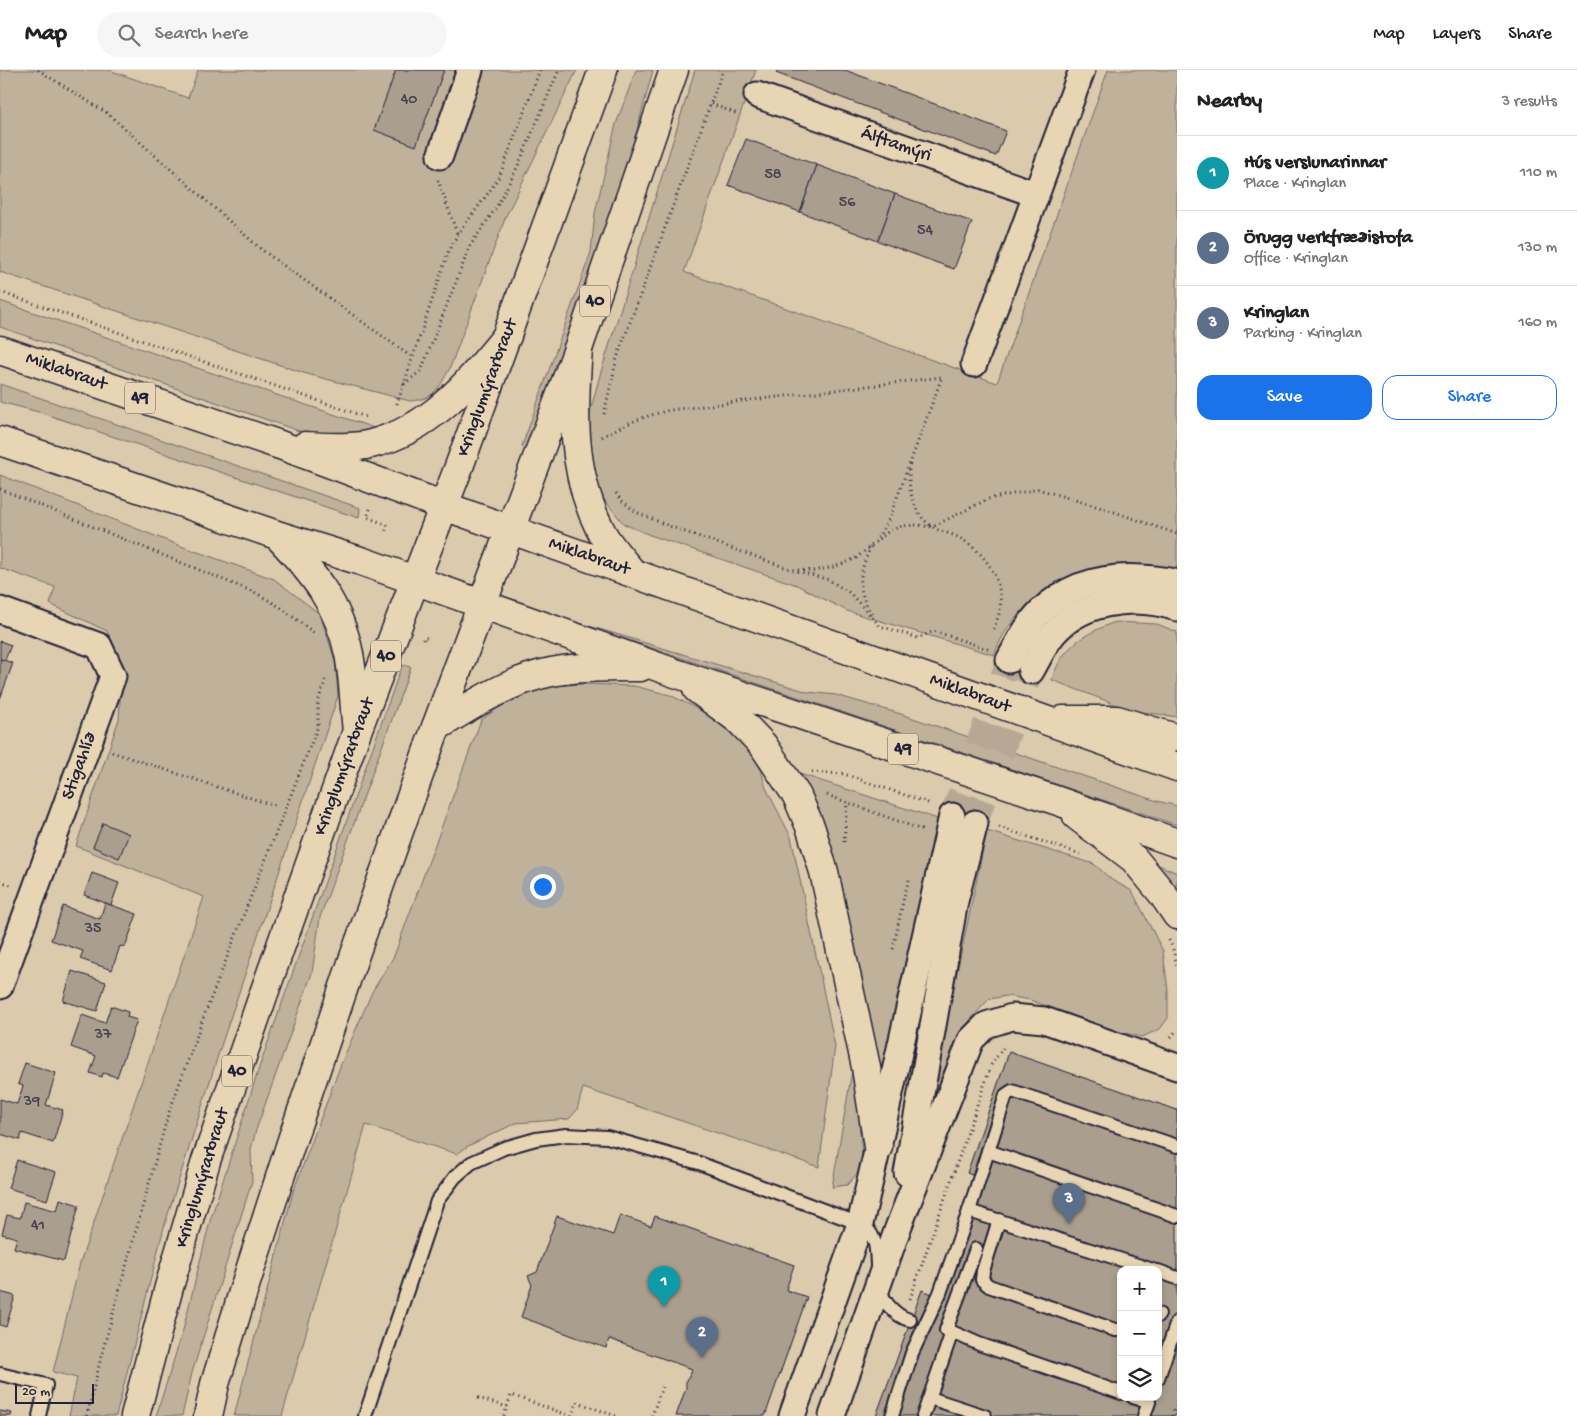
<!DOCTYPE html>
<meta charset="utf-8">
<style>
:root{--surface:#fff;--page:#f6f6f6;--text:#222;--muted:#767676;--line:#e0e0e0;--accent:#1a73e8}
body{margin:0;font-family:"Gochi Hand",sans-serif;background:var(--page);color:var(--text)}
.controls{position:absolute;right:15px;bottom:15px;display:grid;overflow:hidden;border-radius:10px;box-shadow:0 2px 8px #0003}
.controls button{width:45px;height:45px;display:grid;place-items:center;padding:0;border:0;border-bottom:1px solid var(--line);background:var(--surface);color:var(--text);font:25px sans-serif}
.scale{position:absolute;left:15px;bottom:12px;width:79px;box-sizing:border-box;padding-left:5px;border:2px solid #22223b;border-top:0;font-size:14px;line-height:18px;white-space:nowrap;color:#22223b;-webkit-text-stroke:4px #e8d5b3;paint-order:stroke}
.you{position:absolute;left:542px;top:816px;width:18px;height:18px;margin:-12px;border:4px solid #fff;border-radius:50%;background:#1a73e8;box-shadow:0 0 0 8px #1a73e833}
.badge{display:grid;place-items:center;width:32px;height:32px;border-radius:50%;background:var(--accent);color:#fff;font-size:16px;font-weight:700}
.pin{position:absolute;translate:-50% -41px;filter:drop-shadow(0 1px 2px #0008)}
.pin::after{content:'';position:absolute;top:26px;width:18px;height:15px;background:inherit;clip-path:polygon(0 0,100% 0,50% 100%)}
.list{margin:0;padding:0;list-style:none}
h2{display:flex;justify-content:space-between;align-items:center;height:65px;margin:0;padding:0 20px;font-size:21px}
h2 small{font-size:16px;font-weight:400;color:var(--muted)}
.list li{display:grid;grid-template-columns:32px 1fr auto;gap:15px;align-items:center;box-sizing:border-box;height:75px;padding:0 20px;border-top:1px solid var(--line)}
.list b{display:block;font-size:19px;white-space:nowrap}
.list p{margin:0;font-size:16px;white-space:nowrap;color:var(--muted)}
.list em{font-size:16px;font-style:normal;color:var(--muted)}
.actions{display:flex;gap:10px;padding:15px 20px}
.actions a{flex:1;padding:11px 0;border:1px solid var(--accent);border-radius:15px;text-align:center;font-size:18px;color:var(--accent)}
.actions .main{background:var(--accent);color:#fff}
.icon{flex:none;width:28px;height:28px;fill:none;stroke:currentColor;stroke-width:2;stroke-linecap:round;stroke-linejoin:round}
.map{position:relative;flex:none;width:1177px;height:1346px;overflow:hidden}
header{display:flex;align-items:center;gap:30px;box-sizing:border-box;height:70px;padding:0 25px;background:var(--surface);border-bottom:1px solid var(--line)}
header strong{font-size:24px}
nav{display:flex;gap:28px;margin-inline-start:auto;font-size:18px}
.search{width:350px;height:45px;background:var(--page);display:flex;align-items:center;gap:12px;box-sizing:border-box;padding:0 18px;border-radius:28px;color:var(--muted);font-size:19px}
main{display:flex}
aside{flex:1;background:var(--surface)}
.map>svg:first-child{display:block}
</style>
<header>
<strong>Map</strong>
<div class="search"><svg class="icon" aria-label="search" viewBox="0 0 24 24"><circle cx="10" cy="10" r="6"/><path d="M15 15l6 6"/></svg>Search here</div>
<nav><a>Map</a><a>Layers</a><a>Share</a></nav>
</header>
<main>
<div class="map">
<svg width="1177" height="1346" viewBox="0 0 1177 1346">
<rect width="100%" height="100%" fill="#dccaac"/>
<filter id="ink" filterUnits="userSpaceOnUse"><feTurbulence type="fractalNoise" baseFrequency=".02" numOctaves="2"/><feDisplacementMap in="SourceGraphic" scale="10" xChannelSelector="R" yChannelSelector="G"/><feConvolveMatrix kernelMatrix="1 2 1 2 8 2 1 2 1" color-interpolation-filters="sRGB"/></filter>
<g filter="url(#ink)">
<g fill="#c0b19b" stroke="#716a6b">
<path d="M0,0H109L188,28L198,0H577L506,146L450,298C438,319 435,329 410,331L307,304L0,202Z"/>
<polygon points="636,0 653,0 621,119 534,380 522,376 591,182 595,143 616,54"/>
<path d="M695,0H756L684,202L997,313L1108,0H1177V501C1162,495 1144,494 1127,495C1078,497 1030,521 1004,564C1000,571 997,578 994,585L847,541L797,515L650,465L624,454L605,431L589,397L587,353L600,305Z"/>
<polygon points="0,231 380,360 322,369 0,257"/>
<polygon points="0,314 360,438 359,448 39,342 0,332"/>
<polygon points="0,405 178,475 274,509 320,544 335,590 338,626 221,976 164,1157 116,1346 69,1346 77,1308 53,1302 80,1193 204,827 76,776 119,649 122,595 107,561 50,534 55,517 0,498"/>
<polygon points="563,548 808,622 836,625 901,644 1157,731 1177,736 1177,755"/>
<path d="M1115,552L1157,554L1177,562V647L1130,640L1052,610C1062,576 1084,564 1115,552Z"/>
<polygon points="402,595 411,597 320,847 312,903 256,1060 251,1079 252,1111 192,1303 182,1346 156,1346 182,1264 210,1151 260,995"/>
<polygon points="585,614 634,616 670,625 704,642 742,672 758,690 766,718 791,767 835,976 819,1097 583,1018 577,1040 569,1049 516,1053 468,1076 457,1084 366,1055 282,1346 234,1346 293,1122 341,994 372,922 394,886 481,650 522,621 551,616"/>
<polygon points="800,704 938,749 882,1012 808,730"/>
<polygon points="987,761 1094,794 1112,810 1132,821 1163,881 1168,921 1168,948 1160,959 1142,967 1120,962 1030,930 1007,926 989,929 970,950 950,990 932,1020"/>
<polygon points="1157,794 1177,803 1177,815 1172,815"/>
<polygon points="854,989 863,1097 847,1115 832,1117"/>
</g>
<g fill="#aa9e8e" stroke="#22223b" fill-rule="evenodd">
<polygon points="396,0 444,0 416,76 374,60"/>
<polygon points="777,0 845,0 1006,61 996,86 776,3"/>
<polygon points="746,69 817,95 800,142 728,115"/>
<polygon points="817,95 895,124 878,171 800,142"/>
<polygon points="895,124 972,152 954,199 878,171"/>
<polygon points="0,571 11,575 5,590 0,589"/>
<polygon points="0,589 13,593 0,629"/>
<polygon points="103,753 129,764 119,788 93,777"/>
<polygon points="92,803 119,813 111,835 84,825"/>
<polygon points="105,833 137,844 125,877 120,876 112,900 80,889 83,881 51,870 63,836 100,849"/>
<polygon points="72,901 106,912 97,941 63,931"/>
<polygon points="111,936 128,942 127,947 137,950 117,1007 103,1003 102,1007 90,1003 96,986 71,977 82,945 105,953"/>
<path d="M1009,982L1177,1040V1341L1175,1346H876L922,1220L937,1226L977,1107L967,1103ZM1121,1200H1158V1327H1121Z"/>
<polygon points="25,993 56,1003 46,1035 63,1040 53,1073 22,1063 20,1070 0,1064 0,1029 17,1034 23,1016 18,1014"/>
<polygon points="17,1090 56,1102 47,1130 8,1118"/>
<polygon points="60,1129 79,1135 64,1191 14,1178 17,1168 2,1164 7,1145 20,1148 24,1132 57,1141"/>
<polygon points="620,1145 651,1156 655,1146 794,1195 786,1220 807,1227 765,1346 676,1346 686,1318 686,1310 690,1305 692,1299 609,1269 606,1278 521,1247 532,1215 528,1206 537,1202 557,1146 613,1165"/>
<polygon points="0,1222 15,1226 6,1257 0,1255"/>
<polygon points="0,1341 12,1343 11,1346 0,1346"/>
</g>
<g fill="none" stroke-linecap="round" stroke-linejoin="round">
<g stroke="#b7a895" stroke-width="25" stroke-dasharray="25 12" stroke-linecap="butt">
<polyline points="952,746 1009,590"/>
<polyline points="975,753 1031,601"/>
</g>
<g stroke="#22223b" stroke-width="16">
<g id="service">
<polyline points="988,1081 1006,1025 1012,1021 1177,1076"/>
<polyline points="969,1141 1153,1200"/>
<polyline points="999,1150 983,1201 982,1210 989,1216 1115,1260 1121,1260"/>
<polyline points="1158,1201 1177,1208"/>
<polyline points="1158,1246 1159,1244"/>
<polyline points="946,1260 976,1179"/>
<polyline points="0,1304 46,1315 39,1346"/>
<polyline points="1158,1308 1177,1252"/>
<polyline points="1133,1327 1149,1332 1144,1346"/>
<polyline points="930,1328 985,1346"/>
<path d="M365,1346L437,1131L455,1107L471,1093L504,1078L536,1069L566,1065L607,1067L699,1093L860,1154C862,1156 866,1159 869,1161C884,1180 869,1210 888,1235C894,1242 901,1248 910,1250"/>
<polyline points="892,1346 912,1283 940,1223 969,1141 988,1081 1177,1146"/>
<polyline points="923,1346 952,1262 979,1274 1121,1323"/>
</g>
</g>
<g stroke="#22223b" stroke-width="29">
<g id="minor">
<polyline points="757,25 1035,124"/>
<polyline points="440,86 470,0"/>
<polyline points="974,294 1082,0"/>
<polyline points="0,540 99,576 113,606 0,916"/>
<path d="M1009,590C1018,574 1027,555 1040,542C1072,511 1112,504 1154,509C1162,510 1170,510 1177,513"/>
<path d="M1031,601C1037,591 1042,580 1048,571C1076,530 1134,524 1177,538"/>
<polyline points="907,1103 955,831 975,753"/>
<polyline points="792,1346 860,1154 878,1077 952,746"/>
<polyline points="832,1346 898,1158 971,970 986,955 1012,947 1044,950 1177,997"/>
</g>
</g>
<g stroke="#22223b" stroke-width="31">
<g id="primary">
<polyline points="135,1346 169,1217 206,1091 263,926 357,661 460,394 603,0"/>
<polyline points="208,1346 215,1314 243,1222 292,1070 353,890 436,657 578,279 674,0"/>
</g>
</g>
<g stroke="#22223b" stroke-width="31">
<g id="trunk">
<path d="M578,279C573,341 571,401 600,459C607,474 620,488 631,501"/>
<polyline points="0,280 280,375 444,436 1177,697"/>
<polyline points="0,371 277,465 361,491 675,603 1058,731 1177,773"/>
<path d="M305,376C326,377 350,379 371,374C433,358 468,313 507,266"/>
<path d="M278,466C312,502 339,534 349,584C354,609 354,636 357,661"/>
<polyline points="697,619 739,650 763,675 797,726 811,759 824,802 866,997 878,1077"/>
<polyline points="1063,650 1117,650 1172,667"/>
<path d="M436,657C466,639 496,619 529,608C564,596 603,597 640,597"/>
<polyline points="1077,746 1134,789 1162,823 1177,845"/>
</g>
</g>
<g stroke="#22223b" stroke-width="3" stroke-dasharray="1 4" stroke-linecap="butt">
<polyline points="38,0 107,43 262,180 413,288"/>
<polyline points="711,34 738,44"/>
<polyline points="438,110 457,163"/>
<polyline points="0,222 366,347"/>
<polyline points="404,314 421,301 470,176 497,136 517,98 559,0"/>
<polyline points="397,334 449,180 458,164 489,122 500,105 540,0"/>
<polyline points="604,344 617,288 723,0"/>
<path d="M602,367C624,354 645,346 670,340L942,307L889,449L876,471"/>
<path d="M909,400C908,420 914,446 933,457C940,462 950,463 958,467C983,480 1004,509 1000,539C999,546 995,554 993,561"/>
<polyline points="0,419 256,523 280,537 314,563"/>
<polyline points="616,423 621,430 636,442 669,456 790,499 829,510 850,523 880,556 918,568 934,561 988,579"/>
<polyline points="370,439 367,447 387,455 385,463"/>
<path d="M871,477C858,503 856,521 873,546"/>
<polyline points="798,500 813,501 834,497 855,489 889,461 902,456 917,455 932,457 988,429 1038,419 1109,440 1177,464"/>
<polyline points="423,570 424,567 429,569"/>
<polyline points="112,682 278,737"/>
<polyline points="812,702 844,704 931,734"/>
<polyline points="827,725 922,760"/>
<polyline points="999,757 1080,784"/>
<polyline points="844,772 847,733"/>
<polyline points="0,811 11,815"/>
<polyline points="1169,870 1173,879 1177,896"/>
<polyline points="893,879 905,822 910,807"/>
<polyline points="1171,967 1177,960"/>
<polyline points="991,995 1003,978"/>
<polyline points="910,1229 989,1001"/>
<polyline points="478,1328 507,1337"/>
<polyline points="87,1346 102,1283 168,1045 204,946 318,656 318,632 325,610"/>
<polyline points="504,1346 511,1325 571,1346"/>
<polyline points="572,1346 577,1332 616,1346"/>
<polyline points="652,1346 662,1317"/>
<polyline points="1172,1346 1177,1331"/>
</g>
<use href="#service" stroke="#e8d5b3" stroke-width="12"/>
<use href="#minor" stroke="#e8d5b3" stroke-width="25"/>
<use href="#primary" stroke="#e8d5b3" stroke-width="28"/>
<use href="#trunk" stroke="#e8d5b3" stroke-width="28"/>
</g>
</g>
<g text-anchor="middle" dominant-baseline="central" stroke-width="4" stroke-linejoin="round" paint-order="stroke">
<g font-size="16" fill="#444150">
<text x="409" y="30">40</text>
<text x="773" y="105">58</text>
<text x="847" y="133">56</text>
<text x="925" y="161">54</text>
<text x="93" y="859">35</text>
<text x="103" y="965">37</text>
<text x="32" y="1032">39</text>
<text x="38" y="1156">41</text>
</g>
<g fill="#e8d5b3" stroke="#5d585f" stroke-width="1">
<rect x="580" y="215.5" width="30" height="31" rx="4"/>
<rect x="125" y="312.5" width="30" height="31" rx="4"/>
<rect x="371" y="570.5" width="30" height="31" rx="4"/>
<rect x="888" y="663.5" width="30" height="31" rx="4"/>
<rect x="222" y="985.5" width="30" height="31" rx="4"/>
</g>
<g font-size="18" font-weight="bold" fill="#22223b">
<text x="595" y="231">40</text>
<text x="140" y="328">49</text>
<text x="386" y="586">40</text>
<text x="903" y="679">49</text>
<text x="237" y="1001">40</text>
</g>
<g font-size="19" fill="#22223b" stroke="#e8d5b3">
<text transform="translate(896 75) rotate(19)">Álftamýri</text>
<text transform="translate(66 302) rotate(19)">Miklabraut</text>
<text transform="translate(488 318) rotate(-70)">Kringlumýrarbraut</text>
<text transform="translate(589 487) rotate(19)">Miklabraut</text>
<text transform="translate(970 624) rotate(20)">Miklabraut</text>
<text transform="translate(80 696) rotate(-70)">Stigahlíð</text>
<text transform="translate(345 697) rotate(-70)">Kringlumýrarbraut</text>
<text transform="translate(203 1108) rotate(-73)">Kringlumýrarbraut</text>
</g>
</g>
</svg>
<div class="controls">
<button>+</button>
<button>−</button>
<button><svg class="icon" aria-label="layers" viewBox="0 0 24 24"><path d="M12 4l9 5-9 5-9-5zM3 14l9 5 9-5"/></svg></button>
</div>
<div class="scale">20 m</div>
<div class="you"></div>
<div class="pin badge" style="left:664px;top:1237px;background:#0f9aa8">1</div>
<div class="pin badge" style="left:702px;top:1288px;background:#5c6f8a">2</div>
<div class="pin badge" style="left:1069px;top:1154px;background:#5c6f8a">3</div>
</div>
<aside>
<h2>Nearby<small>3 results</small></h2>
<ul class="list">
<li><span class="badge" style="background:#0f9aa8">1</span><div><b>Hús verslunarinnar</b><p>Place · Kringlan</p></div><em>110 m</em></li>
<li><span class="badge" style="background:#5c6f8a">2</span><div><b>Örugg verkfræðistofa</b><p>Office · Kringlan</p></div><em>130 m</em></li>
<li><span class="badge" style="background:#5c6f8a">3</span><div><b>Kringlan</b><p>Parking · Kringlan</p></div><em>160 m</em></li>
</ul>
<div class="actions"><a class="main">Save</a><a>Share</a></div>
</aside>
</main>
